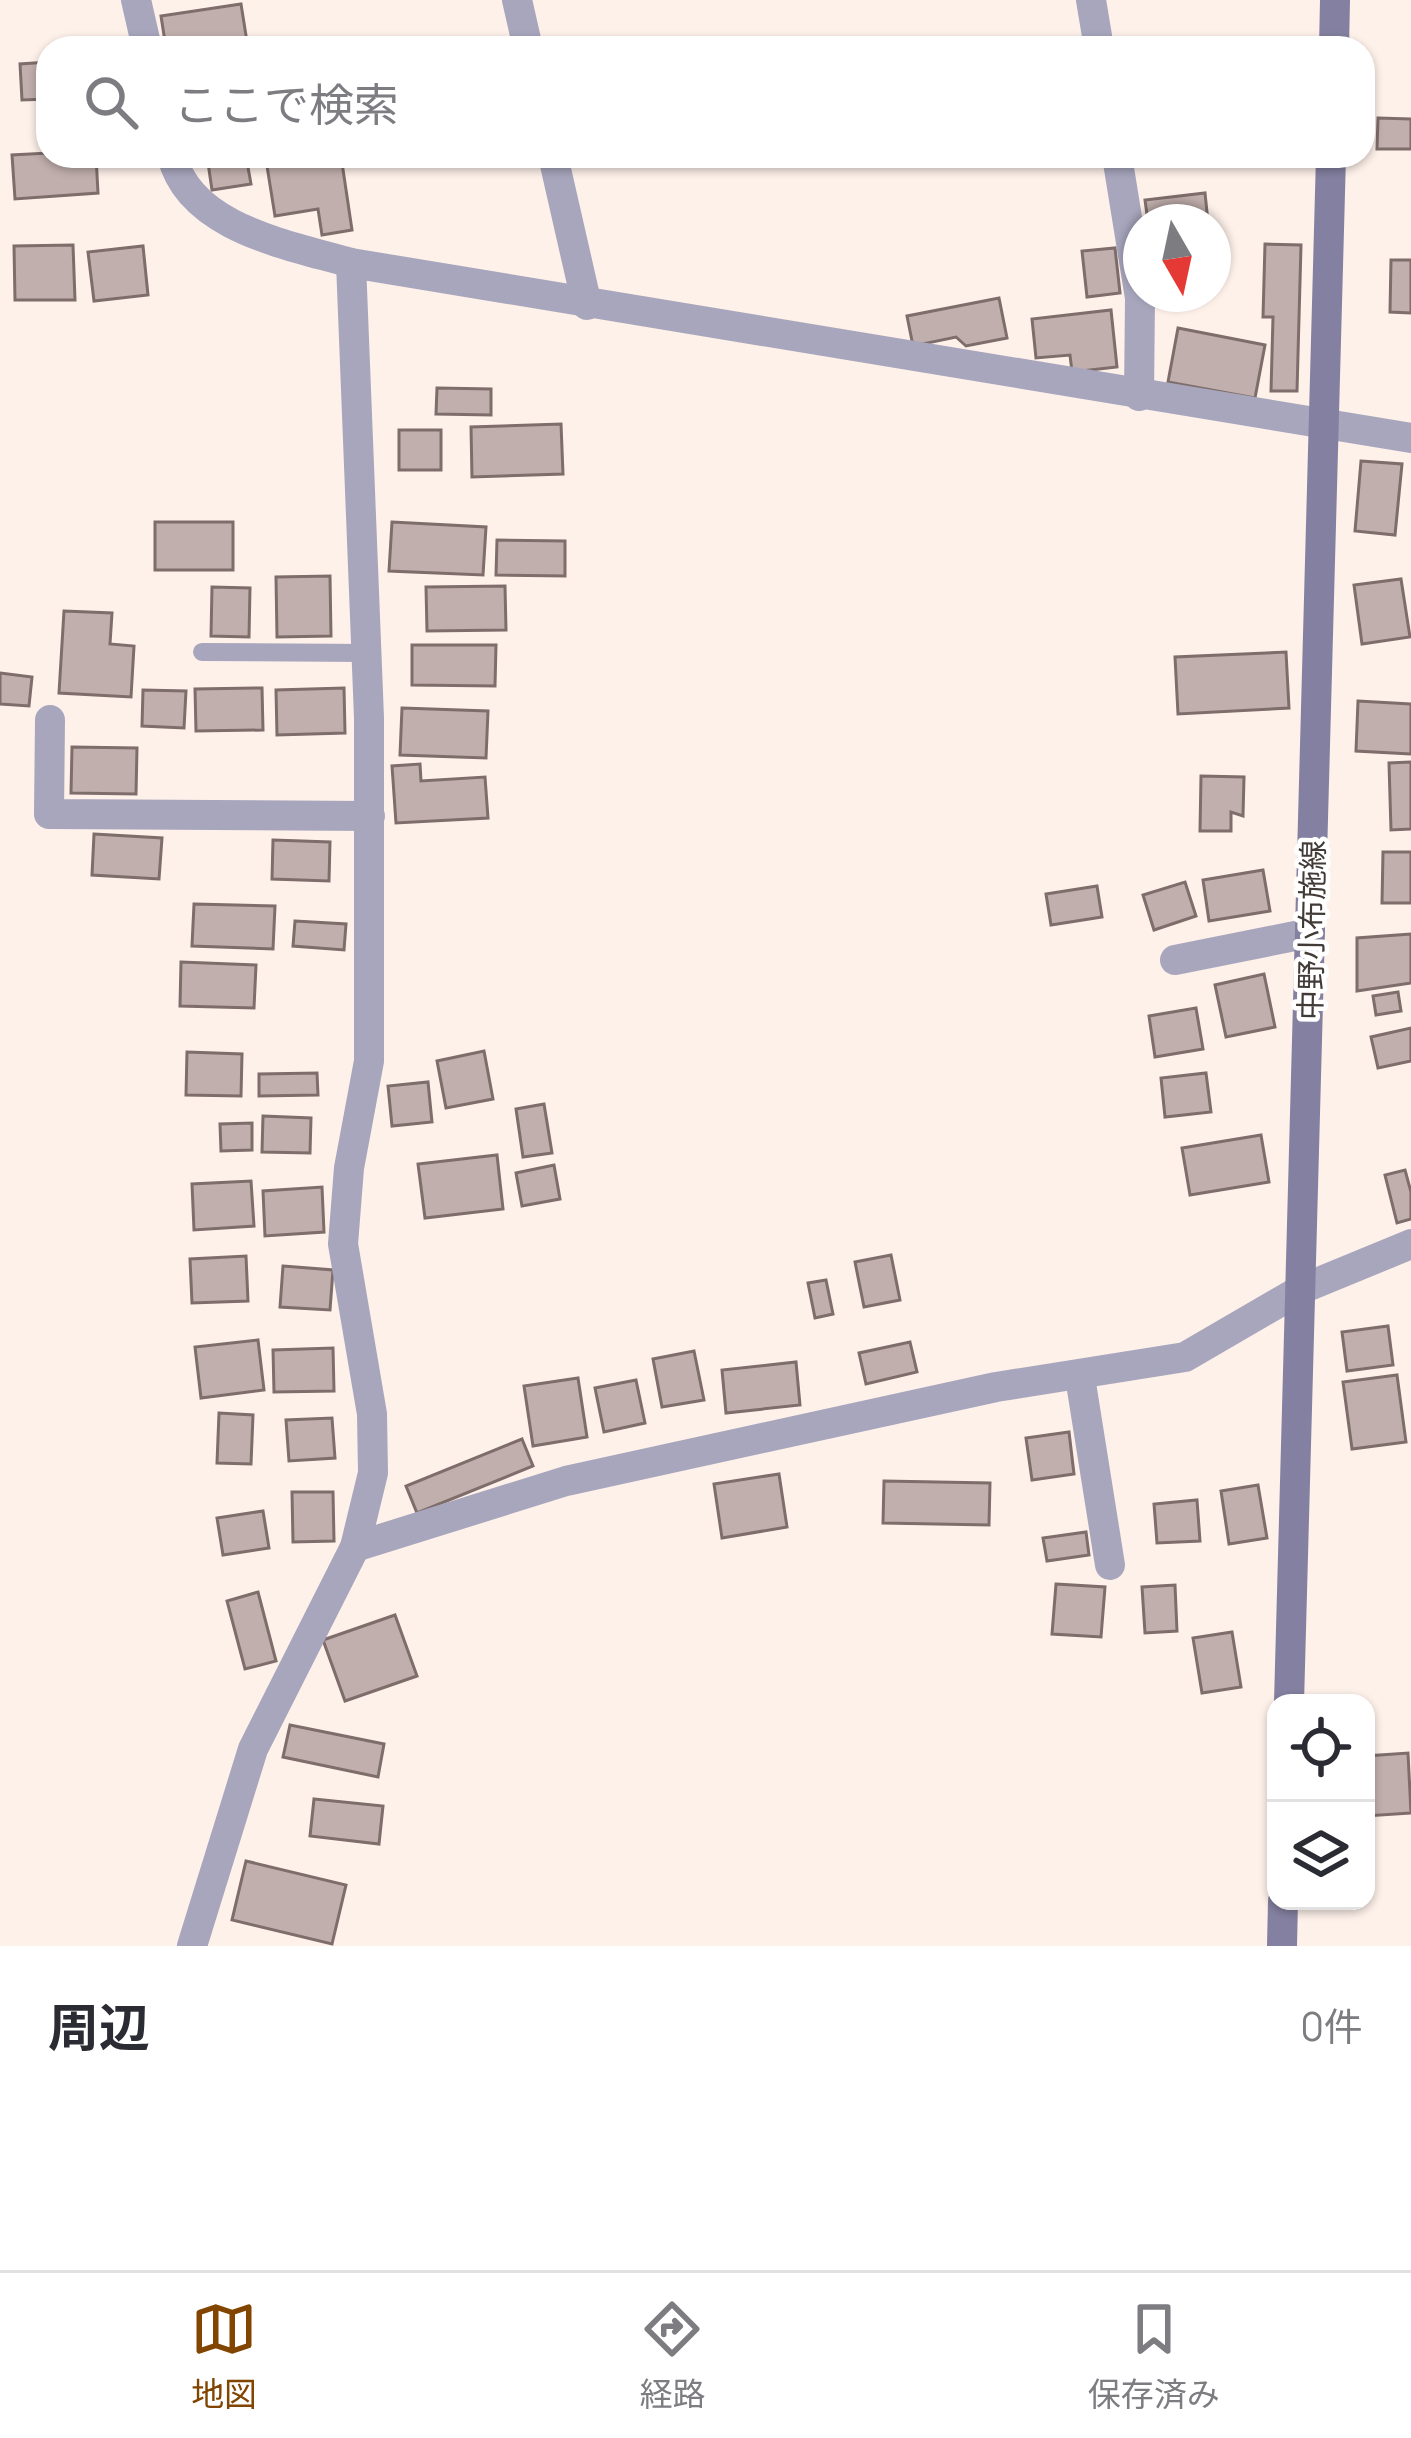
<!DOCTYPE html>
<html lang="ja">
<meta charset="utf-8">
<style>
:root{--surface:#fff;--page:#f7f7f7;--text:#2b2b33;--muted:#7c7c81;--line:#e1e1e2;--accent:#814500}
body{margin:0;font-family:Manrope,"Noto Sans JP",sans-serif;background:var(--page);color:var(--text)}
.controls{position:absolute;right:36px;bottom:36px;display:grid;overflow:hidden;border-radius:24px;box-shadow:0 3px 9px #0004}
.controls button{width:108px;height:108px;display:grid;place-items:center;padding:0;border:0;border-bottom:3px solid var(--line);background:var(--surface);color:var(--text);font:60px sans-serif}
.compass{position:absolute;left:1123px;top:204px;width:108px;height:108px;border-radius:50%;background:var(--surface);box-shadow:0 3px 9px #0004;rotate:171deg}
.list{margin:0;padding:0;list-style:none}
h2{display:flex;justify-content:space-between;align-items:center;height:156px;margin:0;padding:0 48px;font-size:51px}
h2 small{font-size:39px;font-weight:400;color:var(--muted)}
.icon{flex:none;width:66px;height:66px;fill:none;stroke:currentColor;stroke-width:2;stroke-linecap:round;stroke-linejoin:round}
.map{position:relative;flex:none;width:1411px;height:1946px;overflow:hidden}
.search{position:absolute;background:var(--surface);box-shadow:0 3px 9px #0004;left:36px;right:36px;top:36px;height:132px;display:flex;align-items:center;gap:30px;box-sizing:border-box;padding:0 42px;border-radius:36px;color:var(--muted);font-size:45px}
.sheet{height:324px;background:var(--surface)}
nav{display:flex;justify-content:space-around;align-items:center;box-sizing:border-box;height:168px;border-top:3px solid var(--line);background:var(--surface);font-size:33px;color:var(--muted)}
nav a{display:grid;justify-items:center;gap:6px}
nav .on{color:var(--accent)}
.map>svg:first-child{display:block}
</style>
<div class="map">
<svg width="1411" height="1946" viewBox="0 0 1411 1946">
<rect width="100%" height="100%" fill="#fef1ea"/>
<g fill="#c1afad" stroke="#7e6d6b" stroke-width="3">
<polygon points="241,4 248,48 166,48 161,16"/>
<polygon points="1197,38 1267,42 1266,48 1196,48"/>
<polygon points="48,62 48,99 22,100 20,64"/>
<polygon points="1378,118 1411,119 1411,149 1377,149"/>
<polygon points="48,153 48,156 96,156 98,193 15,199 12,155"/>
<polygon points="207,156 246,156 251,184 212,190"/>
<polygon points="341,156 352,230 322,235 318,209 275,216 267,166"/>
<polygon points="1205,193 1208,222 1148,222 1145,200"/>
<polygon points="1265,244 1301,245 1297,391 1271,391 1273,317 1263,317"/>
<polygon points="73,245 75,300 15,300 14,246"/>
<polygon points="143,246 148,295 94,301 88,252"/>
<polygon points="1115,248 1120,293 1087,297 1082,251"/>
<polygon points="1391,260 1411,260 1411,313 1390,312"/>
<polygon points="999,298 1007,338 966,346 956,337 913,346 907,316"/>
<polygon points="1111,310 1117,367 1072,372 1070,355 1036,358 1032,319"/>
<polygon points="1178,328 1265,345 1255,398 1168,382"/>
<polygon points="437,388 491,389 491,415 436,414"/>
<polygon points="561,424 563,474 472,477 471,427"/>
<rect x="399" y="430" width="42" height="40"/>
<polygon points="1361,461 1402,464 1395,535 1355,531"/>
<rect x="155" y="522" width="78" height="48"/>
<polygon points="392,522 486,527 483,575 389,571"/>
<polygon points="497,540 565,541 565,576 496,575"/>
<polygon points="330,576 331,636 277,637 276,577"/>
<polygon points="1401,579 1410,637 1362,644 1354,585"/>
<polygon points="505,586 506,630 427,631 426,587"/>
<polygon points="212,587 250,588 249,637 211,636"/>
<polygon points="64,611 112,613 110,644 134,646 131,697 59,693"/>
<polygon points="412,645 496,645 495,686 412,685"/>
<polygon points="1286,652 1289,708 1178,714 1175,657"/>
<polygon points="0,673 32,677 29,706 0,704"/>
<polygon points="262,688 263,730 196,731 195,689"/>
<polygon points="344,688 345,733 277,735 276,690"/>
<polygon points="143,690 186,691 184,728 142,726"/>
<polygon points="1358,701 1411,704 1411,754 1356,751"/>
<polygon points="402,708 488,711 486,758 400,755"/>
<polygon points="72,747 137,748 136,794 71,793"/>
<polygon points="1411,762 1411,829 1391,830 1389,763"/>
<polygon points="420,764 421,781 485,777 488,818 396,823 392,766"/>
<polygon points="1201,776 1244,777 1243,816 1231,812 1231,831 1200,831"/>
<polygon points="94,834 162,838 159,879 92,875"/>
<polygon points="273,840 330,842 329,881 272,879"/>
<polygon points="1383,852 1411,852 1411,903 1382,903"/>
<polygon points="1263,870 1270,911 1209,921 1203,880"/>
<polygon points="1185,882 1196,916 1154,930 1143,895"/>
<polygon points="1097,886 1102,917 1051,925 1046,894"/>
<polygon points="194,904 275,906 273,949 192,946"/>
<polygon points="295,921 346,924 344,950 293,946"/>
<polygon points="1411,934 1411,983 1357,991 1357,938"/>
<polygon points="181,962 256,965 254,1008 180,1006"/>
<polygon points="1264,974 1275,1027 1226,1037 1215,985"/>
<polygon points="1398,992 1401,1011 1376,1015 1373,996"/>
<polygon points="1196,1008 1203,1049 1155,1057 1149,1016"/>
<polygon points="1411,1028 1411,1061 1378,1068 1371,1037"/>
<polygon points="484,1051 493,1099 446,1108 437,1061"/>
<polygon points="187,1052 242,1054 241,1096 186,1095"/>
<polygon points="317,1073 318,1095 259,1096 259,1074"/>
<polygon points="1206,1073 1211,1112 1165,1117 1161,1078"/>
<polygon points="428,1082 432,1122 392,1126 388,1086"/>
<polygon points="544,1104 552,1153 523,1157 516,1109"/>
<polygon points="263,1116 311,1118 310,1153 262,1152"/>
<polygon points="252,1123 252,1150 221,1151 220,1124"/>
<polygon points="1261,1135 1269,1182 1190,1195 1182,1148"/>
<polygon points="497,1155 503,1209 425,1218 418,1164"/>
<polygon points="554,1165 560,1199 522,1206 516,1173"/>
<polygon points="1405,1170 1411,1192 1411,1219 1397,1223 1385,1175"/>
<polygon points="251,1181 254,1226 194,1230 192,1184"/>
<polygon points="322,1187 324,1232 265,1236 263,1191"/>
<polygon points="891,1255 900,1300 864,1307 855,1262"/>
<polygon points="246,1256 248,1301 192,1303 190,1259"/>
<polygon points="283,1266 333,1270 330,1310 280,1307"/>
<polygon points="826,1280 833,1314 815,1318 808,1283"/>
<polygon points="1388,1326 1393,1365 1347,1371 1342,1332"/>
<polygon points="258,1340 264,1390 201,1398 195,1347"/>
<polygon points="910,1342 917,1372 866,1384 859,1353"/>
<polygon points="333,1348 334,1391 274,1392 273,1350"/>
<polygon points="694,1351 704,1400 662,1407 653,1359"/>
<polygon points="796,1362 800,1405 726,1413 722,1370"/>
<polygon points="1397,1375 1406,1442 1352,1449 1343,1382"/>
<polygon points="578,1378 587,1437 533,1446 524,1386"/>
<polygon points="636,1380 645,1423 604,1432 595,1388"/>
<polygon points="219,1413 253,1415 251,1464 217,1463"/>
<polygon points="332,1418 335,1458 289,1461 286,1420"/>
<polygon points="1069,1432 1074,1474 1032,1480 1026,1438"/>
<polygon points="522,1439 533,1466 417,1513 406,1486"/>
<polygon points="779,1474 787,1527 722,1538 714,1484"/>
<polygon points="884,1481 990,1483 989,1525 883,1523"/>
<polygon points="1258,1485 1267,1538 1229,1544 1221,1491"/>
<polygon points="292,1492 333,1492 334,1541 293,1542"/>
<polygon points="1197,1500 1200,1541 1157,1543 1154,1504"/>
<polygon points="263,1511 269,1548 223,1555 217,1518"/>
<polygon points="1086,1532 1089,1555 1047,1561 1043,1538"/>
<polygon points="1056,1584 1105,1587 1101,1637 1052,1634"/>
<polygon points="1175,1585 1177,1631 1145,1633 1142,1587"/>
<polygon points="258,1592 276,1661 245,1669 227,1601"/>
<polygon points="395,1615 417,1676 345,1701 323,1640"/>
<polygon points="1232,1632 1241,1687 1202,1693 1193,1638"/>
<polygon points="290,1725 384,1744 378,1777 283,1757"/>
<polygon points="1408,1753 1411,1813 1366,1816 1366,1756"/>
<polygon points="314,1799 383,1806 379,1844 310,1836"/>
<polygon points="246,1861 346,1885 332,1944 232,1920"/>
</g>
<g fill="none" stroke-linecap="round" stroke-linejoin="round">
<polyline stroke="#a8a6bd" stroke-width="18" points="202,652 366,653"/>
<g stroke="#a8a6bd" stroke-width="30">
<polyline points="136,0 147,48"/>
<polyline points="517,0 528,48"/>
<polyline points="1091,0 1099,48"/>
<path d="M172,156C190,229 290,245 351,263L1411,438"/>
<polyline points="553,156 587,305"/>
<polyline points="1117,156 1140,298 1139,396"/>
<polyline points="50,720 49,814 370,816"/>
<polyline points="1175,960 1310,933"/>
<polyline points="1080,1377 1110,1565"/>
<polyline points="355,1547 566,1481 996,1387 1185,1357 1302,1289 1411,1244"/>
<polyline points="192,1946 253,1749 355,1547 373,1473 372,1414 343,1244 349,1168 369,1061 369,718 351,263"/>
</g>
<g stroke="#8480a1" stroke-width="30">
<polyline points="1334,48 1335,0"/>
<polyline points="1289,1703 1331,156"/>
<polyline points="1282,1946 1283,1901"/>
</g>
</g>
<g text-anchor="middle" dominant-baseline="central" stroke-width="9" stroke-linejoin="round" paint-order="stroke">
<g font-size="30" fill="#413a37" stroke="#fff">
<text transform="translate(1311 930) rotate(-89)">中野小布施線</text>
</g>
</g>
</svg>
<div class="controls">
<button><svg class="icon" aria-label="locate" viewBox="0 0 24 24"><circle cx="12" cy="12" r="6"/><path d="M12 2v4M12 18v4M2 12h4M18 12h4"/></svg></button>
<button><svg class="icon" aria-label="layers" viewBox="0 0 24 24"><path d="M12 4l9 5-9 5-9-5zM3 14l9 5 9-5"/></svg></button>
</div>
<svg class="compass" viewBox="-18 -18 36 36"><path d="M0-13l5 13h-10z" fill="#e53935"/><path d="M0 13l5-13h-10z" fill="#7c7c81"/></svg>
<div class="search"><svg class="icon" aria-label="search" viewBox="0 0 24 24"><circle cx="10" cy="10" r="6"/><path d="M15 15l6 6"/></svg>ここで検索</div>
</div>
<section class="sheet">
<h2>周辺<small>0件</small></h2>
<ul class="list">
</ul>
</section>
<nav>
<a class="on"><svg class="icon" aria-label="map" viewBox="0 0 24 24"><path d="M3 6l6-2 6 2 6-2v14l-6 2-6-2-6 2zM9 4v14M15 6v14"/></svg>地図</a>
<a><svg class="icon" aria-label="directions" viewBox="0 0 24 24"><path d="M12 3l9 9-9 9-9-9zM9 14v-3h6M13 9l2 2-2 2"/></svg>経路</a>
<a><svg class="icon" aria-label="saved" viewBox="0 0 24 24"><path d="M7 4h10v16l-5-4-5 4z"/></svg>保存済み</a>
</nav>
